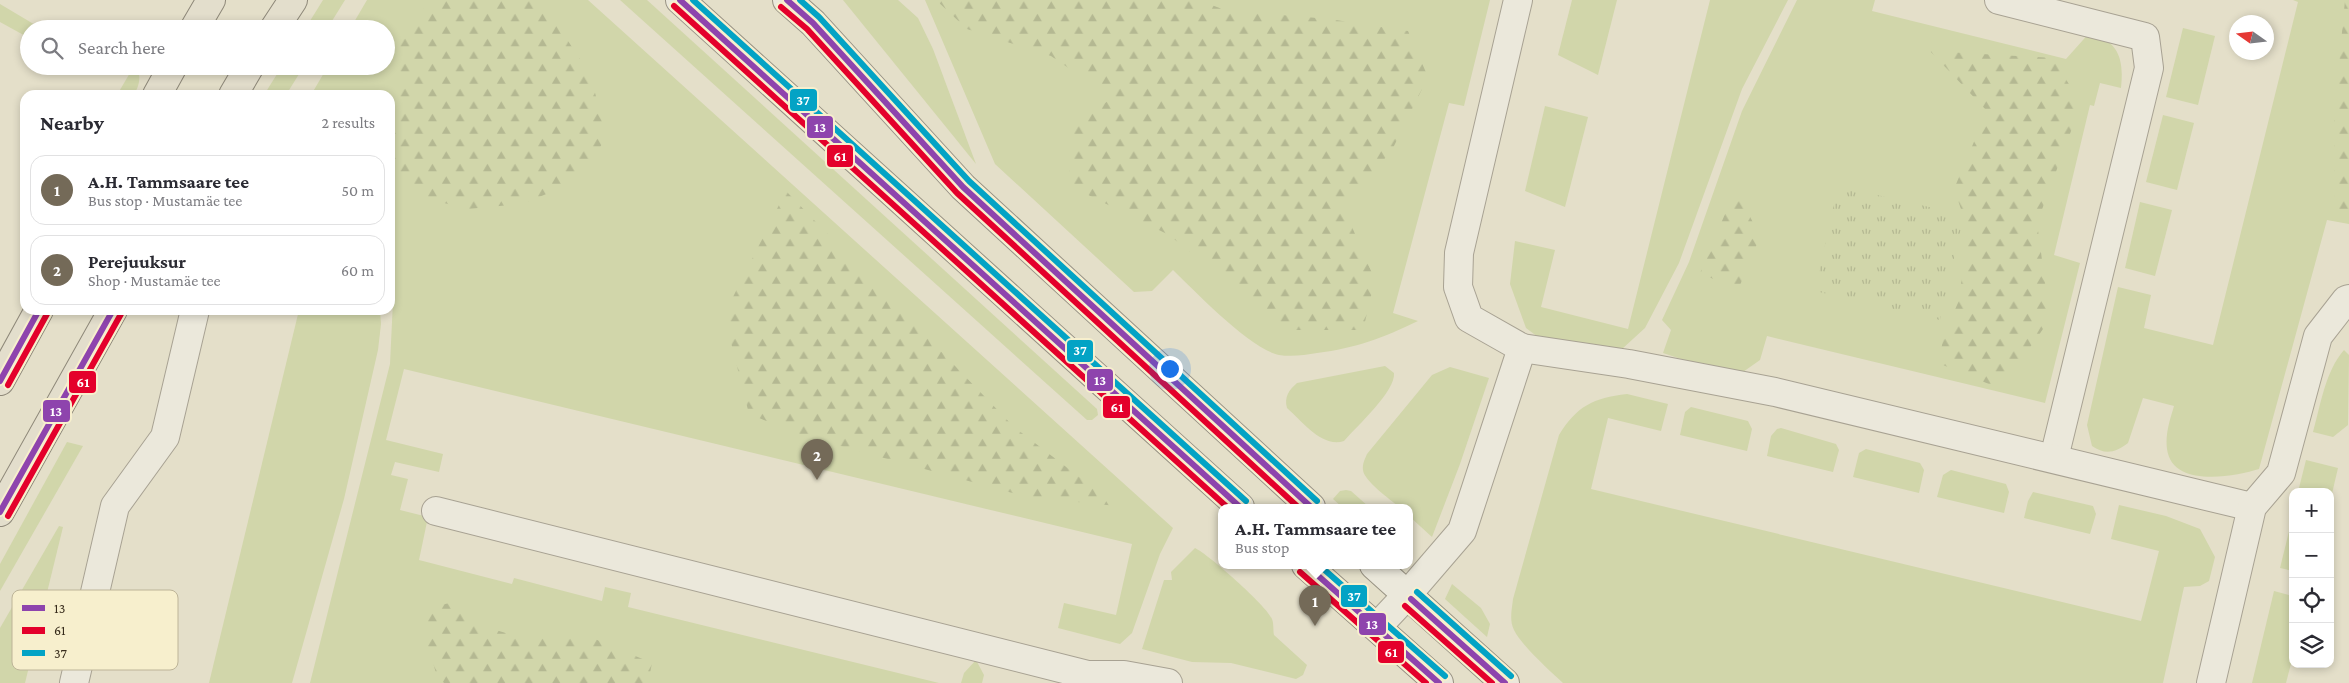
<!DOCTYPE html>
<meta charset="utf-8">
<style>
:root{--surface:#fff;--page:#f7f7f7;--text:#2b2b33;--muted:#7c7c81;--line:#e1e1e2;--accent:#746a58}
body{margin:0;font-family:"Crimson Pro",serif;background:var(--page);color:var(--text)}
.controls{position:absolute;right:15px;bottom:15px;display:grid;overflow:hidden;border-radius:10px;box-shadow:0 2px 8px #0003}
.controls button{width:45px;height:45px;display:grid;place-items:center;padding:0;border:0;border-bottom:1px solid var(--line);background:var(--surface);color:var(--text);font:25px sans-serif}
.compass{position:absolute;left:2229px;top:15px;width:45px;height:45px;border-radius:50%;background:var(--surface);box-shadow:0 2px 8px #0003;rotate:284deg}
.you{position:absolute;left:1169px;top:368px;width:18px;height:18px;margin:-12px;border:4px solid #fff;border-radius:50%;background:#1a73e8;box-shadow:0 0 0 8px #1a73e833}
.badge{display:grid;place-items:center;width:32px;height:32px;border-radius:50%;background:var(--accent);color:#fff;font-size:16px;font-weight:700}
.pin{position:absolute;translate:-50% -41px;filter:drop-shadow(0 1px 2px #0008)}
.pin::after{content:'';position:absolute;top:26px;width:18px;height:15px;background:inherit;clip-path:polygon(0 0,100% 0,50% 100%)}
.popup{position:absolute;left:1218px;top:504px;width:195px;height:65px;box-sizing:border-box;display:grid;place-content:center;border-radius:10px;background:var(--surface);filter:drop-shadow(0 1px 4px #0005);font-size:16px;white-space:nowrap;color:var(--muted)}
.popup b{font-size:19px;color:var(--text)}
.popup::after{content:'';position:absolute;left:50%;top:100%;margin-left:-10px;border:10px solid transparent;border-top-color:var(--surface)}
.list{margin:0;padding:0;list-style:none}
h2{display:flex;justify-content:space-between;align-items:center;height:65px;margin:0;padding:0 20px;font-size:21px}
h2 small{font-size:16px;font-weight:400;color:var(--muted)}
.list li{display:grid;grid-template-columns:32px 1fr auto;gap:15px;align-items:center;box-sizing:border-box;height:70px;margin:0 10px 10px;padding:0 10px;border:1px solid var(--line);border-radius:15px}
.list b{display:block;font-size:19px;white-space:nowrap}
.list p{margin:0;font-size:16px;white-space:nowrap;color:var(--muted)}
.list em{font-size:16px;font-style:normal;color:var(--muted)}
.icon{flex:none;width:28px;height:28px;fill:none;stroke:currentColor;stroke-width:2;stroke-linecap:round;stroke-linejoin:round}
.map{position:relative;flex:none;width:2349px;height:683px;overflow:hidden}
.search{position:absolute;background:var(--surface);box-shadow:0 2px 8px #0003;left:20px;top:20px;width:375px;height:55px;display:flex;align-items:center;gap:12px;box-sizing:border-box;padding:0 18px;border-radius:28px;color:var(--muted);font-size:19px}
.panel{position:absolute;background:var(--surface);box-shadow:0 2px 8px #0003;left:20px;top:90px;width:375px;height:225px;border-radius:15px}
.map>svg:first-child{display:block}
</style>
<div class="map">
<svg width="2349" height="683" viewBox="0 0 2349 683">
<defs>
<pattern id="forest-firs" width="22" height="20" patternUnits="userSpaceOnUse" patternTransform="scale(1.25)"><rect width="22" height="20" fill="#d1d6aa"/><path d="M5 1l3.5 6h-7zM16 11l3.5 6h-7z" fill="#b4b892"/></pattern>
<pattern id="park-tufts" width="24" height="20" patternUnits="userSpaceOnUse" patternTransform="scale(1.25)"><rect width="24" height="20" fill="#d1d6aa"/><path d="M3 7l-1-3M5 7V3M7 7l1-3M15 17l-1-3M17 17v-4M19 17l1-3" fill="none" stroke="#b4b892"/></pattern>
</defs>
<rect width="100%" height="100%" fill="#e4dfc9"/>
<g fill="#d1d6aa">
<polygon points="323,0 345,0 327,29 305,29"/>
<polygon points="367,0 588,0 1173,528 1160,554 1132,633 1120,644 1058,628 1064,603 1116,615 1132,544 404,369 386,440 443,454 439,472 395,462 391,475 408,479 400,510 428,517 419,560 512,584 514,578 602,601 605,587 631,593 628,607 939,683 310,683 390,364 393,301 390,279 390,95 311,95 328,66 386,66 386,29 350,29"/>
<polygon points="620,0 647,0 1097,409 1098,415 1092,420 1087,420"/>
<polygon points="843,0 898,0 918,18 933,49 976,164"/>
<path d="M925,0H1490L1464,106L1449,103L1393,313L1418,321C1383,338 1356,348 1317,353C1305,355 1292,357 1279,355C1250,349 1196,292 1173,270L1152,291L1134,292L995,164Z"/>
<polygon points="1572,0 1617,0 1598,75 1558,55"/>
<polygon points="1710,0 1788,0 1742,89 1679,263 1645,328 1622,349 1553,340 1538,337 1526,328 1510,284 1515,241 1555,250 1541,307 1628,329"/>
<path d="M1797,0H1875L1872,11L2066,59L2091,31C2119,44 2124,58 2121,88L2100,83L2094,106L2090,105L2054,255L2080,263L2045,403L1767,336L1760,360L1743,372L1690,362L1663,353L1671,330L1662,320L1689,262L1742,111Z"/>
<path d="M2293,0H2349V224L2327,220L2259,469C2234,477 2172,488 2167,449C2165,434 2170,420 2174,406L2143,398L2128,443C2115,453 2105,455 2092,446L2087,425L2118,287L2151,295L2144,328L2213,345L2298,2Z"/>
<polygon points="0,4 42,29 29,29 29,38 0,22"/>
<polygon points="2183,28 2215,36 2198,105 2166,97"/>
<path d="M134,66C143,73 139,86 134,95H117Z"/>
<polygon points="282,66 304,66 286,95 264,95"/>
<polygon points="1545,106 1588,117 1565,207 1525,191"/>
<polygon points="2163,115 2194,123 2177,190 2146,182"/>
<polygon points="2140,202 2172,210 2155,276 2125,268"/>
<polygon points="299,310 380,310 381,324 378,350 344,499 292,683 209,683"/>
<path d="M2344,350L2349,355L2348,425L2333,437L2313,432C2321,404 2325,372 2344,350Z"/>
<path d="M1385,366L1394,373C1396,391 1356,427 1344,441C1322,448 1303,422 1287,408C1284,397 1289,390 1297,383Z"/>
<path d="M1450,367L1489,378L1460,464L1432,537L1409,516V507H1399C1390,499 1364,481 1363,470C1362,464 1365,459 1367,454L1432,375Z"/>
<path d="M1627,394L1668,404L1661,431L1608,418L1591,489L2141,621L2159,551L2111,539L2119,505L2166,516L2200,529L2215,557L2209,581L2200,586L2184,587L2163,683H1563C1551,672 1521,645 1514,630C1509,620 1512,609 1513,599L1559,435C1577,406 1593,398 1627,394Z"/>
<polygon points="1691,407 1748,421 1752,429 1747,451 1680,435 1685,412"/>
<polygon points="1781,428 1836,444 1839,450 1833,472 1767,456 1771,436 1777,429"/>
<polygon points="67,442 83,446 0,591 0,564"/>
<polygon points="1866,449 1920,463 1924,470 1919,493 1853,477 1859,453"/>
<polygon points="2306,460 2338,468 2330,502 2330,492 2298,492"/>
<polygon points="1951,470 2006,484 2009,492 2004,513 1937,497 1943,475"/>
<polygon points="1346,490 1351,491 1369,507 1342,507 1333,499 1340,491"/>
<polygon points="2033,492 2093,506 2096,514 2090,534 2024,518 2028,501"/>
<polygon points="2293,515 2293,571 2280,568"/>
<polygon points="59,526 63,527 25,683 0,683 0,628"/>
<path d="M1195,548C1208,554 1267,606 1272,619C1274,624 1273,631 1274,635L1307,665L1303,675L1296,679L1231,663L1192,662L1142,649L1164,580H1172L1171,572Z"/>
<polygon points="1452,584 1481,608 1490,624 1487,637 1445,599"/>
<polygon points="2274,591 2293,596 2293,656 2286,683 2252,683"/>
<polygon points="976,660 984,675 982,683 961,683 964,673"/>
</g>
<g fill="url(#forest-firs)">
<polygon points="430,0 534,0 551,15 591,76 606,138 578,181 522,204 468,209 436,201 390,176 390,115 399,108 398,44"/>
<polygon points="936,0 1198,0 1225,10 1329,19 1408,31 1428,77 1391,152 1342,204 1375,280 1363,330 1290,330 1257,306 1169,235 1068,185 1075,124 1112,98 1051,56 967,29"/>
<polygon points="2345,0 2349,0 2349,209 2335,214 2334,118"/>
<polygon points="1930,51 2053,58 2081,104 2037,223 2050,319 2001,389 1938,363 1944,336 1959,300 1968,229 1954,189 1987,111"/>
<polygon points="1736,188 1760,237 1738,290 1700,273"/>
<polygon points="786,191 1014,427 1117,506 1027,497 807,437 749,414 724,315"/>
<polygon points="450,603 472,623 519,637 583,634 652,663 648,683 444,683 436,673 419,615 435,606"/>
</g>
<polygon fill="url(#park-tufts)" points="1838,186 1964,215 1940,320 1815,291"/>
<g fill="none" stroke-linecap="round" stroke-linejoin="round">
<g stroke="#a8a293" stroke-width="30">
<g id="street">
<polyline points="1518,0 1459,253 1458,287 1469,318 1522,348"/>
<polyline points="1999,0 2145,37 2149,68 2054,458"/>
<polyline points="436,511 1088,675 1124,675 1168,683"/>
<polyline points="1377,627 1407,595 1462,531 1522,348 1629,364 1775,392 2252,507"/>
<polyline points="74,683 115,506 165,437 195,310"/>
<polyline points="2211,683 2252,507 2281,473 2318,336 2346,300 2349,299"/>
</g>
</g>
<g stroke="#989283" stroke-width="30">
<g id="secondary">
<polyline points="680,0 1240,507"/>
<polyline points="787,0 813,23 963,187 1311,507"/>
<polyline points="1306,565 1439,683"/>
<polyline points="1374,565 1505,683"/>
</g>
</g>
<g stroke="#8e8879" stroke-width="30">
<g id="primary">
<polyline points="194,29 211,0"/>
<polyline points="274,29 293,0"/>
<polyline points="157,95 173,66"/>
<polyline points="233,95 250,66"/>
<polyline points="0,381 39,310"/>
<polyline points="0,512 113,310"/>
</g>
</g>
<use href="#street" stroke="#ebe8db" stroke-width="28"/>
<use href="#secondary" stroke="#ebe8db" stroke-width="28"/>
<use href="#primary" stroke="#e3decc" stroke-width="28"/>
<g stroke="#f7efcd" stroke-width="10">
<g id="bus-1">
<polyline points="680,0 1240,507"/>
<polyline points="787,0 813,23 963,187 1311,507"/>
<polyline points="0,381 39,310"/>
<polyline points="0,512 113,310"/>
<polyline points="1306,565 1439,683"/>
<polyline points="1411,599 1505,683"/>
</g>
</g>
<g stroke="#f7efcd" stroke-width="10">
<g id="bus-2">
<polyline points="674,6 1227,507"/>
<polyline points="781,7 807,29 957,193 1298,507"/>
<polyline points="8,385 47,314"/>
<polyline points="8,516 121,314"/>
<polyline points="1300,572 1426,683"/>
<polyline points="1405,606 1492,683"/>
</g>
</g>
<g stroke="#f7efcd" stroke-width="10">
<g id="bus-3">
<polyline points="693,0 1246,501"/>
<polyline points="800,0 819,17 969,181 1317,501"/>
<polyline points="1319,565 1445,676"/>
<polyline points="1417,592 1511,676"/>
</g>
</g>
<use href="#bus-1" stroke="#8e44ad" stroke-width="6"/>
<use href="#bus-2" stroke="#e4002b" stroke-width="6"/>
<use href="#bus-3" stroke="#03a3c5" stroke-width="6"/>
</g>
<rect x="12" y="590" width="166" height="80" rx="8" fill="#f7efcd" stroke="#bdb498" stroke-width="1"/>
<rect x="22" y="605" width="23" height="6" fill="#8e44ad"/>
<rect x="22" y="627" width="23" height="7" fill="#e4002b"/>
<rect x="22" y="650" width="23" height="6" fill="#03a3c5"/>
<g font-size="14" fill="#372b1b">
<text x="54" y="613">13</text>
<text x="54" y="635">61</text>
<text x="54" y="658">37</text>
</g>
<g stroke="#f7efcd" stroke-width="2">
<rect x="789" y="88" width="29" height="24" rx="5" fill="#03a3c5"/>
<rect x="806" y="115" width="28" height="24" rx="5" fill="#8e44ad"/>
<rect x="826" y="144" width="28" height="24" rx="5" fill="#e4002b"/>
<rect x="1066" y="339" width="28" height="24" rx="5" fill="#03a3c5"/>
<rect x="1086" y="368" width="28" height="24" rx="5" fill="#8e44ad"/>
<rect x="68" y="370" width="29" height="24" rx="5" fill="#e4002b"/>
<rect x="1102" y="395" width="29" height="24" rx="5" fill="#e4002b"/>
<rect x="42" y="399" width="29" height="24" rx="5" fill="#8e44ad"/>
<rect x="1340" y="584" width="28" height="24" rx="5" fill="#03a3c5"/>
<rect x="1358" y="612" width="29" height="24" rx="5" fill="#8e44ad"/>
<rect x="1377" y="640" width="28" height="24" rx="5" fill="#e4002b"/>
</g>
<g font-size="14" text-anchor="middle" font-weight="bold" fill="#fff">
<text x="803" y="105">37</text>
<text x="820" y="132">13</text>
<text x="840" y="161">61</text>
<text x="1080" y="355">37</text>
<text x="1100" y="385">13</text>
<text x="83" y="387">61</text>
<text x="1117" y="412">61</text>
<text x="56" y="416">13</text>
<text x="1354" y="601">37</text>
<text x="1372" y="629">13</text>
<text x="1391" y="657">61</text>
</g>
</svg>
<div class="controls">
<button>+</button>
<button>−</button>
<button><svg class="icon" aria-label="locate" viewBox="0 0 24 24"><circle cx="12" cy="12" r="6"/><path d="M12 2v4M12 18v4M2 12h4M18 12h4"/></svg></button>
<button><svg class="icon" aria-label="layers" viewBox="0 0 24 24"><path d="M12 4l9 5-9 5-9-5zM3 14l9 5 9-5"/></svg></button>
</div>
<svg class="compass" viewBox="-18 -18 36 36"><path d="M0-13l5 13h-10z" fill="#e53935"/><path d="M0 13l5-13h-10z" fill="#7c7c81"/></svg>
<div class="you"></div>
<div class="pin badge" style="left:1315px;top:626px">1</div>
<div class="popup"><b>A.H. Tammsaare tee</b>Bus stop</div>
<div class="pin badge" style="left:817px;top:480px">2</div>
<div class="search"><svg class="icon" aria-label="search" viewBox="0 0 24 24"><circle cx="10" cy="10" r="6"/><path d="M15 15l6 6"/></svg>Search here</div>
<section class="panel">
<h2>Nearby<small>2 results</small></h2>
<ul class="list">
<li><span class="badge">1</span><div><b>A.H. Tammsaare tee</b><p>Bus stop · Mustamäe tee</p></div><em>50 m</em></li>
<li><span class="badge">2</span><div><b>Perejuuksur</b><p>Shop · Mustamäe tee</p></div><em>60 m</em></li>
</ul>
</section>
</div>
